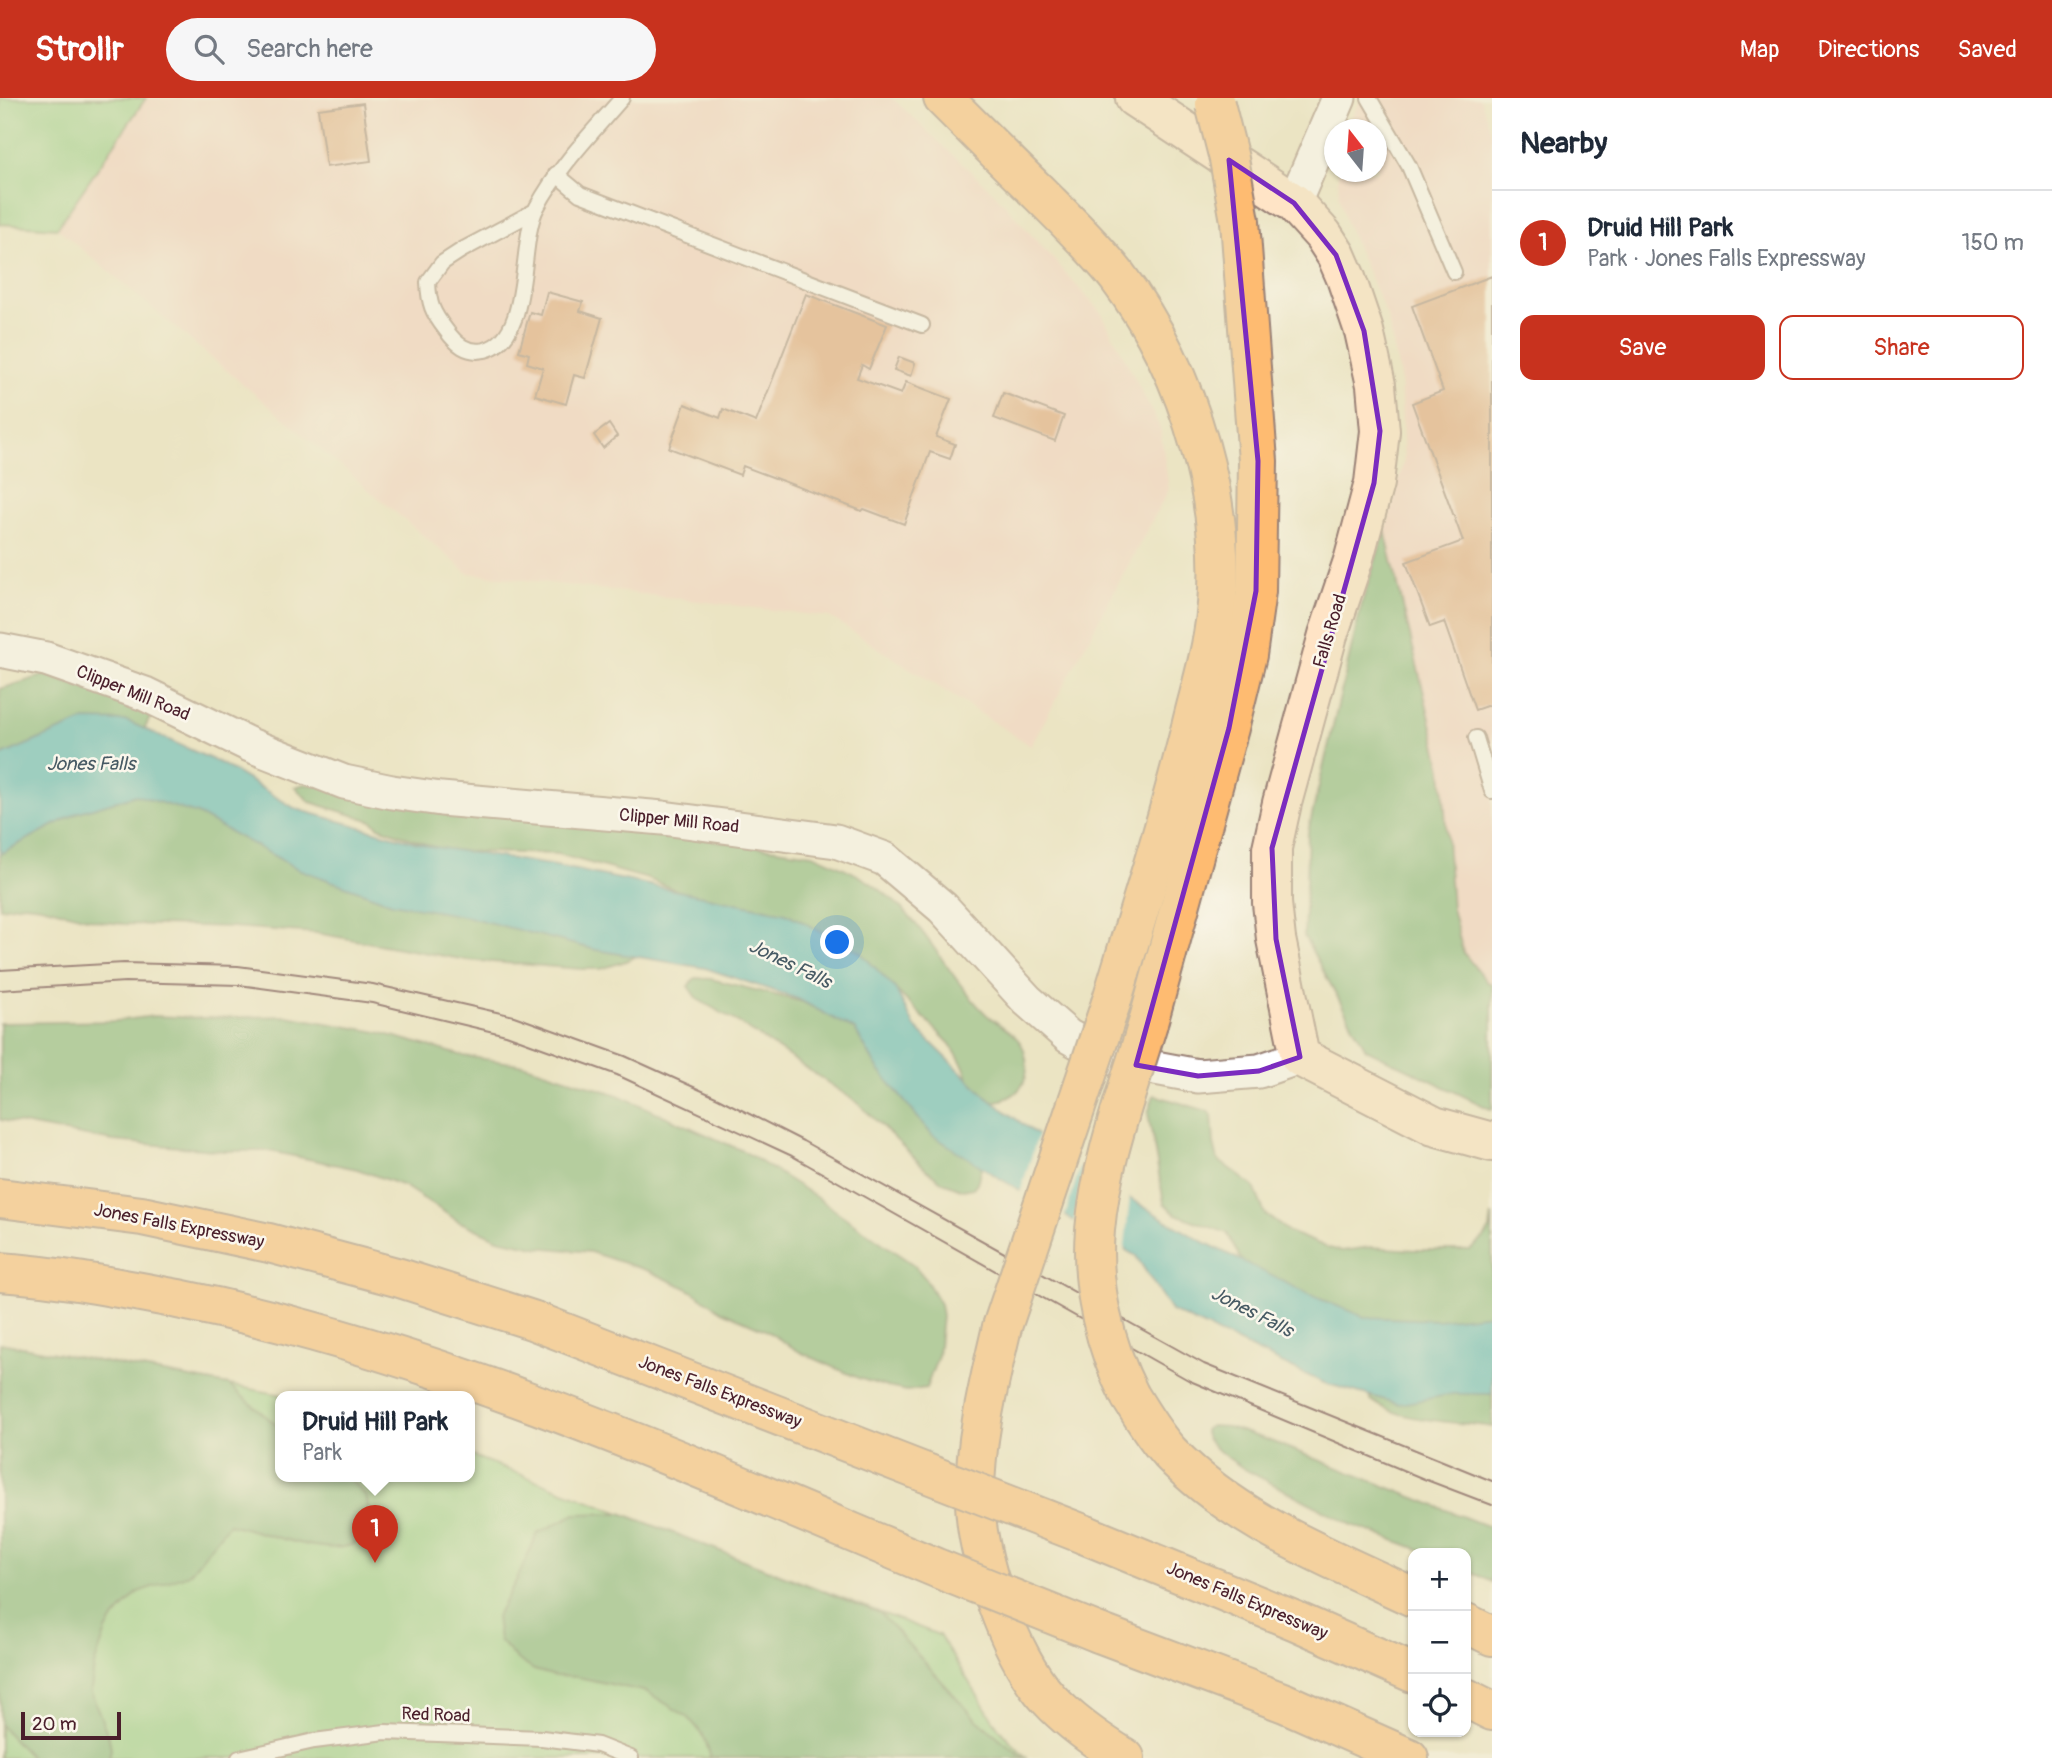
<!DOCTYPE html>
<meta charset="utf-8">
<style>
:root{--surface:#fff;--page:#f6f6f7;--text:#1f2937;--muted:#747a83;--line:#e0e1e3;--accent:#c8321e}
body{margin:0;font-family:Pangolin,sans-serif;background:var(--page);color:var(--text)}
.controls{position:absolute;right:21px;bottom:21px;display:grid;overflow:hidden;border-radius:14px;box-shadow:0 2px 5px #0004}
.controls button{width:63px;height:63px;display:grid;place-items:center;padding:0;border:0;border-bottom:2px solid var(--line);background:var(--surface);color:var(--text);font:35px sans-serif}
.compass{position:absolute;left:1324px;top:21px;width:63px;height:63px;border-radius:50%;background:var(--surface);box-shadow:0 2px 5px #0004;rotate:343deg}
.scale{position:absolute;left:21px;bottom:18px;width:100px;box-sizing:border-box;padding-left:7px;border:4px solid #4a1f2b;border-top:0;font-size:19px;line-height:24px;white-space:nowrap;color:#4a1f2b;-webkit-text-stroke:5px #fbf7ec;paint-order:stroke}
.you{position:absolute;left:838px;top:845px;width:24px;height:24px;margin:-18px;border:5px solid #fff;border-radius:50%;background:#1a73e8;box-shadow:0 0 0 10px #1a73e833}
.badge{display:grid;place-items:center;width:46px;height:46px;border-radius:50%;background:var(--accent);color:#fff;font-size:23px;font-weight:700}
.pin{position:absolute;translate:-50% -58px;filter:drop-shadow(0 2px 4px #0008)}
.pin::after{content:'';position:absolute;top:37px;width:24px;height:21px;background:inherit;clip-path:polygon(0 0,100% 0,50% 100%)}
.popup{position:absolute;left:275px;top:1293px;width:200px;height:91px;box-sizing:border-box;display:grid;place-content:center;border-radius:14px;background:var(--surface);filter:drop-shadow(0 2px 5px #0005);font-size:23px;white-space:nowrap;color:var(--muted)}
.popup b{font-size:26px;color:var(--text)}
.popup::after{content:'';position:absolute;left:50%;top:100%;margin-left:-14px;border:14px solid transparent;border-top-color:var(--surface)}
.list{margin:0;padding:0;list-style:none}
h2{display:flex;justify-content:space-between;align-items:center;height:91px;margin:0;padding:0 28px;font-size:30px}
h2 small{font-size:23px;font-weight:400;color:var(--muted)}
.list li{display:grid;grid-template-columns:46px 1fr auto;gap:21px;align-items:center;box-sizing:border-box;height:105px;padding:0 28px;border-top:2px solid var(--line)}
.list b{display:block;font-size:26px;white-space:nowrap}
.list p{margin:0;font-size:23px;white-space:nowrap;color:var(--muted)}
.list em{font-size:23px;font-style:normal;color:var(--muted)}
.actions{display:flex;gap:14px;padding:21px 28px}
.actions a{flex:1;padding:16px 0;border:2px solid var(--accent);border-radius:14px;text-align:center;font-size:24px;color:var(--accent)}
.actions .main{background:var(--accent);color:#fff}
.icon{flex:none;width:38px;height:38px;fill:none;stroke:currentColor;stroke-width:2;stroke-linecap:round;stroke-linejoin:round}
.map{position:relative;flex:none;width:1492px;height:1660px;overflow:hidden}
header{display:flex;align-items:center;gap:42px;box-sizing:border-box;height:98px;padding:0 35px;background:var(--accent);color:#fff}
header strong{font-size:33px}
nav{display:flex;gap:38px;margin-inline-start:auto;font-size:24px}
.search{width:490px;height:63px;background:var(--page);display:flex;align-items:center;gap:18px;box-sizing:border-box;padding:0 24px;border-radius:38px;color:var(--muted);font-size:26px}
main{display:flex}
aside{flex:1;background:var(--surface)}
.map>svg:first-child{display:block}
</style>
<header>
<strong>Strollr</strong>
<div class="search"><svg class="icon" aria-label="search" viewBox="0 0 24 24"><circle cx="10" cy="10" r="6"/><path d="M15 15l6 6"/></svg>Search here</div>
<nav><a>Map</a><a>Directions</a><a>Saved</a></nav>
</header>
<main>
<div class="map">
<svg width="1492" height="1660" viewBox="0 0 1492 1660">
<rect width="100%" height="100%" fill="#fbf7ec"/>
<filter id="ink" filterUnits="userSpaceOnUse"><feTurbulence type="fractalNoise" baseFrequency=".0143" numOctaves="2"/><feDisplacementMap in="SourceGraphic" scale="14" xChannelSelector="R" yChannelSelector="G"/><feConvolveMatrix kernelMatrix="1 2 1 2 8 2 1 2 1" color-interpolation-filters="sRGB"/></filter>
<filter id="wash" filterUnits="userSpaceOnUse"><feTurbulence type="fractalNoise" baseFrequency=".00686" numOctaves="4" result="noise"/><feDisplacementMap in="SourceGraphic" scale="28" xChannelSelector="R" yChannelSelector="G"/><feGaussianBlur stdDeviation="1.57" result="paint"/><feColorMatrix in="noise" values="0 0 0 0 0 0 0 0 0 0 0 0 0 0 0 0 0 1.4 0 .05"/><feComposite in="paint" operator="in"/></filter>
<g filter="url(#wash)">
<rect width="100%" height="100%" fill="#ebe4c3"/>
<g fill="#f6d1c5">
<polygon points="146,0 892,0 995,96 1102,216 1160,330 1169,391 1031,648 830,519 468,475 57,130"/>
<polygon points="1361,0 1480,0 1492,37 1492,886 1487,884 1463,854 1452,810 1442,671 1385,433 1404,362 1400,278 1387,218 1346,124 1339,98 1338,74 1377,74 1377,32 1346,31"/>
</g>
<g fill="#8fce85" stroke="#6c7658" stroke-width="2">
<polygon points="0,0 146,0 57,130 0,126"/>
<polygon points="0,1245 294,1299 280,1299 280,1379 470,1379 470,1357 939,1537 999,1631 1027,1660 0,1660"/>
</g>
<g fill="#73b172" stroke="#5e684e" stroke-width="2">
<polygon points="1385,433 1442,671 1452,810 1463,854 1487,884 1492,886 1492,1012 1366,951 1304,838 1308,734 1363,501"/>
<polygon points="45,577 153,614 139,642 10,659 0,656 0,591"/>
<polygon points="93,681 643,849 634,859 626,863 601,871 581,871 466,862 316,835 231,829 124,826 102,824 41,808 24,806 0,810 0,733"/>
<path d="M304,686L813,756C838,767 862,777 883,794C926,826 948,879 986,916C998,927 1019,936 1024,952C1033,982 1020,1001 990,1004L971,987L963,967L950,946L880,876L790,820L772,812L697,800L648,781L557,756L445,753L379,729L372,723L310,704L295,689Z"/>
<polygon points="695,880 711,881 803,904 841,923 860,936 979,1058 981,1071 977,1085 973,1090 963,1092 943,1084 927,1072 858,1005 736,923 697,901 688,888"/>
<polygon points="154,918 201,920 287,918 378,934 464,958 526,967 618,997 745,1054 810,1095 885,1147 914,1167 925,1180 940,1206 942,1218 938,1258 926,1290 907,1293 887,1289 858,1280 800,1254 765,1232 724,1214 688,1191 649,1173 590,1154 535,1149 498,1141 458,1123 404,1088 357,1071 269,1053 224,1053 113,1043 0,1022 0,925 116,923"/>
<polygon points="1154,997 1207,1013 1212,1017 1214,1046 1218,1062 1254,1089 1265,1116 1289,1134 1329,1150 1342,1153 1370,1149 1416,1152 1470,1152 1484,1140 1490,1131 1492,1117 1492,1235 1407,1242 1247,1173 1227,1135 1175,1116 1164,1105 1148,1015"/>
<path d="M0,1245L229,1287L280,1330V1379H348L367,1400L371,1426C365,1435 360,1445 348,1448C321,1456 257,1433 229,1426L189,1476L138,1494L112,1523L106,1533L94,1568L91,1594L109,1640L111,1651L109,1660H31L0,1627Z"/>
<path d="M1370,1294H1492V1329C1456,1323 1400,1325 1371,1302Z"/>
<polygon points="1211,1328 1228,1329 1265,1341 1492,1430 1492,1484 1466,1472 1466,1455 1429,1455 1352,1427 1244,1371 1216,1351 1207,1341 1204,1332"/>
<polygon points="621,1415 880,1515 976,1621 1024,1660 711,1660 703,1637 689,1620 647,1594 578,1579 555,1578 534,1572 514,1559 499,1542 496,1519 516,1483 538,1435 575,1416"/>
</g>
<polygon fill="#42b3ba" stroke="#466972" stroke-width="2" points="85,622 127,623 222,666 296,711 429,748 556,768 786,815 860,854 895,890 915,929 988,1000 1092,1078 1198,1141 1308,1196 1364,1219 1437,1222 1492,1216 1492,1296 1453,1296 1400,1306 1324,1285 1171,1213 1136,1158 1004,1083 932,1037 878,971 855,932 798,901 705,870 596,852 468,819 392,805 298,771 197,716 136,697 79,714 0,756 0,658"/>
<g fill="#ebe4c3">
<polygon points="1039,1034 1081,1065 1064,1121 1020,1096"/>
<polygon points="1084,1068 1130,1096 1124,1155 1074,1127"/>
</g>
<g id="blocks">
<g fill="#de9c6f">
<polygon points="363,5 371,63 326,69 318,11"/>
<polygon points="1492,178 1492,606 1475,612 1444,524 1430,529 1406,464 1463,443 1412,305 1443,293 1412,208"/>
<polygon points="547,194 583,204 580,213 602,220 585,280 574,277 566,306 535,297 543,270 527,265 529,256 519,253 530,214 541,217"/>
<polygon points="806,196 887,227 869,271 862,267 857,280 901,296 906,284 951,301 936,339 955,346 950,361 930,354 904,426 864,411 862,413 743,368 740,377 669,350 685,306 720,320 723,311 756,324"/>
<polygon points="899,259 915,265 911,278 894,272"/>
<polygon points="1003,295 1064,318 1055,343 994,320"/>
<polygon points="609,326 617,338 603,350 594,337"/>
</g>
</g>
</g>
<g filter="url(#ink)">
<use href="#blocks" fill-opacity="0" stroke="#9a8277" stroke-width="2"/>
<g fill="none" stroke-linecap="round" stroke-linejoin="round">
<g stroke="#9a8277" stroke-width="18">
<g id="service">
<polyline points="1369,0 1409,68 1454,174"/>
<polyline points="556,76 580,96 922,227"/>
<path d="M535,113L462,152L442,165L428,184C429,206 432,214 446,232C456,246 467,256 485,252C533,240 518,143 537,109C559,68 592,35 622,0"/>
<polyline points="1476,640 1492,693"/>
<polyline points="239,1660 314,1643 385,1634 542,1640 598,1647 631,1660"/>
</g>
</g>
<g stroke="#9a8277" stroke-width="37">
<g id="tertiary">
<polyline points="1294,105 1339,0"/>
<polyline points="0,552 46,561 145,596 250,647 344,684 392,694 441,701 663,720 836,743 885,761 943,810 1027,902 1068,938 1102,957 1134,966 1198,978 1259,973 1300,959"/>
</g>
</g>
<g stroke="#9a8277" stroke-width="42">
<polyline id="secondary" points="1135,0 1294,105 1323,137 1336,157 1346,180 1364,233 1376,287 1380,333 1374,385 1354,460 1328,537 1282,705 1272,750 1272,805 1276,841 1300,959 1434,1028 1492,1044"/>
</g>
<g stroke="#9a8277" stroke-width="42">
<g id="motorway">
<path d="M943,0C975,32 1008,65 1041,97C1067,123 1094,149 1117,178C1190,274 1234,418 1213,537C1208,567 1199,596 1192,625C1169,719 1139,812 1111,905"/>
<polyline points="1148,925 1229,630 1247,557 1256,493 1258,363 1240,123"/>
<polyline points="0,1100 142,1118 269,1145 400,1180 532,1222 926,1375"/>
<path d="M0,1174C59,1178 119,1190 178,1201C445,1255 688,1366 939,1471"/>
<path d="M1002,1229C989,1285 975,1340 975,1398C974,1456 1010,1559 1049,1601C1070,1624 1099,1644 1125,1660"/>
<path d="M1130,1298C1142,1317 1154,1338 1170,1355C1236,1424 1328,1459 1413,1499"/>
<polyline points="1086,1437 1296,1523 1413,1575"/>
<polyline points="1466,1525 1492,1538"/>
<polyline points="1099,1535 1285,1605 1409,1660"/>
<polyline points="1466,1600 1492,1613"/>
</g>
</g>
<use href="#service" stroke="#fff" stroke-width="14"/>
<use href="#tertiary" stroke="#fff" stroke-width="33"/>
<use href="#secondary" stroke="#ffe4c6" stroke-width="38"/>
<use href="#motorway" stroke="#febb71" stroke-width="38"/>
<g stroke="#4a1f2b" stroke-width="2">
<polyline points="0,872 124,865 238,868 373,886 514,918 625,958 718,1000 803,1043 1204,1266 1492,1383"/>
<polyline points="0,892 125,884 239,887 372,905 506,937 617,977 792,1058 1190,1283 1424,1381 1492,1407"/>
</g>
<g stroke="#9a8277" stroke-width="42" stroke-linecap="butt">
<g id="motorway-bridge">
<polyline points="1215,6 1229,61 1240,123"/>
<polyline points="1002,1229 1111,905"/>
<path d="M1130,1298C1105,1249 1090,1188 1095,1132C1101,1062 1128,993 1148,925"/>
<polyline points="926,1375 1086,1437"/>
<polyline points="939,1471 1099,1535"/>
</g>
</g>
<use href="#motorway-bridge" stroke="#febb71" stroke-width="38"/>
</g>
</g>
<path d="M0 0H1492V1660H0ZM1229,62L1294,105L1336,157L1364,233L1380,333L1374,385L1272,750L1276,841L1300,959L1259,973L1198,978L1136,967L1229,630L1256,493L1258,363Z" fill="#ebe4c3" fill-opacity=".55" fill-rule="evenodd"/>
<path fill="none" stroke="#7b2cbf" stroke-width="5" stroke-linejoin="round" d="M1229,62L1294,105L1336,157L1364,233L1380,333L1374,385L1272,750L1276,841L1300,959L1259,973L1198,978L1136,967L1229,630L1256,493L1258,363Z"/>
<g text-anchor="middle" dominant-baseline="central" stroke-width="5" stroke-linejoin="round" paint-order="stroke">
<g font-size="18" fill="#4a1f2b" stroke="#fbf7ec">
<text transform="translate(1330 533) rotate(-73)">Falls Road</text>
<text transform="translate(133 595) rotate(22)">Clipper Mill Road</text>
<text transform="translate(679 723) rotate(6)">Clipper Mill Road</text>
<text transform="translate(179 1128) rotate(11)">Jones Falls Expressway</text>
<text transform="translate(720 1294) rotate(21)">Jones Falls Expressway</text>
<text transform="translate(1247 1503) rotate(23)">Jones Falls Expressway</text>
<text transform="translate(436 1617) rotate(2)">Red Road</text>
</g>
<g font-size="19" font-style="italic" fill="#475a64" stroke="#fbf7ec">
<text x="91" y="666">Jones Falls</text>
<text transform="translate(790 866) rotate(26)">Jones Falls</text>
<text transform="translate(1252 1214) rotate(27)">Jones Falls</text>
</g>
</g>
</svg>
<div class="controls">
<button>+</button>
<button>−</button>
<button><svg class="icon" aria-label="locate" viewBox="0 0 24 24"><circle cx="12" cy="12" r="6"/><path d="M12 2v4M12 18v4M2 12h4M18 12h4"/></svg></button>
</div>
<svg class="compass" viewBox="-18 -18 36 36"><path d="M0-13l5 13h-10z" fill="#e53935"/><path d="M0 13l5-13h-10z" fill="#747a83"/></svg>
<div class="scale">20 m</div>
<div class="you"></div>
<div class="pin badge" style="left:375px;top:1465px">1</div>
<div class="popup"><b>Druid Hill Park</b>Park</div>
</div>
<aside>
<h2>Nearby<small></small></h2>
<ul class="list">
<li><span class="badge">1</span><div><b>Druid Hill Park</b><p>Park · Jones Falls Expressway</p></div><em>150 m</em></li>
</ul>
<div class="actions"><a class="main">Save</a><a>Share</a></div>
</aside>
</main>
